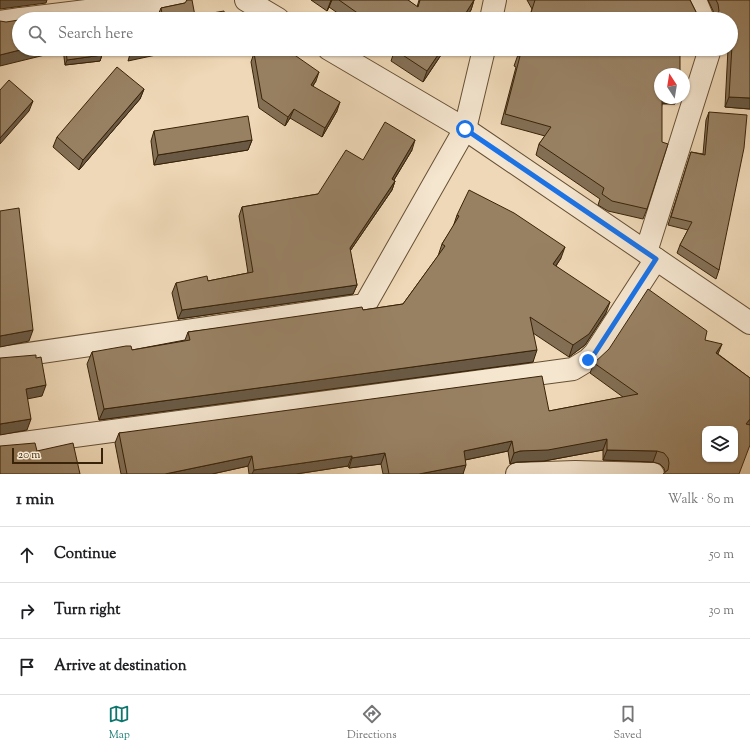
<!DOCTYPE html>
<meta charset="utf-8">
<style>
:root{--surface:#fff;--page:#f2f2f2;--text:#202124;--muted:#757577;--line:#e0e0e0;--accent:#0f766e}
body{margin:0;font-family:"Sorts Mill Goudy",serif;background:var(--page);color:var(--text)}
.controls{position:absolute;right:12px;bottom:12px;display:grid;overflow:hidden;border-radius:8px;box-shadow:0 1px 3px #0004}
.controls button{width:36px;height:36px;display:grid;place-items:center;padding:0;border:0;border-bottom:1px solid var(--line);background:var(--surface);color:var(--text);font:20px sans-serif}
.compass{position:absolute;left:654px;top:68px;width:36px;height:36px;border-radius:50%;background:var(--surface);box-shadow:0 1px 3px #0004;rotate:348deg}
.scale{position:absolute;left:12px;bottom:10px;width:91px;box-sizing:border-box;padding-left:4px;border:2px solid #392308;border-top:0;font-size:11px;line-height:14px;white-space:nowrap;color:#392308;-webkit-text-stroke:3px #f5e6d0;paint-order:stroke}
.stop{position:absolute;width:12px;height:12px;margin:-9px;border:3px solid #1a73e8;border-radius:50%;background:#fff}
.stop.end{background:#1a73e8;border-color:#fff;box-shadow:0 1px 4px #0008}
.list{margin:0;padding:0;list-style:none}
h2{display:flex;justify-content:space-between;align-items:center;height:52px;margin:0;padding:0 16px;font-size:17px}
h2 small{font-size:13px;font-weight:400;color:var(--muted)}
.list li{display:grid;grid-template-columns:26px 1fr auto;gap:12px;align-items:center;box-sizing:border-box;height:56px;padding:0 16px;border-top:1px solid var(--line)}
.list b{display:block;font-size:15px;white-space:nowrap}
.list em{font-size:13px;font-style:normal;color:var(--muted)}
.icon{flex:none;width:22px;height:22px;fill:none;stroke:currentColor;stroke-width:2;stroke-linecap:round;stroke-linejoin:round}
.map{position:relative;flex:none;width:750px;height:474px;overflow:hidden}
.search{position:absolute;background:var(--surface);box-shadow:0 1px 3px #0004;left:12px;right:12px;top:12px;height:44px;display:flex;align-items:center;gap:10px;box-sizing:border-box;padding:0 14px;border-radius:22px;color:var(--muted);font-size:15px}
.sheet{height:220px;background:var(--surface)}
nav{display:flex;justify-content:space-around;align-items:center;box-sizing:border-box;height:56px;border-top:1px solid var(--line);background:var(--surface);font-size:11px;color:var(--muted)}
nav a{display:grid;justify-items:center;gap:2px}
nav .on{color:var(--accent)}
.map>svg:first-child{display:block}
</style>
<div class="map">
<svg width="750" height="474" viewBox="0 0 750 474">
<rect width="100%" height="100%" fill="#efd8b7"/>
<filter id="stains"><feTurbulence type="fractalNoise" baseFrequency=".005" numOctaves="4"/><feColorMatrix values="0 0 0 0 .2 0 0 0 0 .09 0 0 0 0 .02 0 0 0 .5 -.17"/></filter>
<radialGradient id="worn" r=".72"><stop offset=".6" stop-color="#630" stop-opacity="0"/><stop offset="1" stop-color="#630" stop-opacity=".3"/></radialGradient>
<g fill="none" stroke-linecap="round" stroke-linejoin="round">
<g stroke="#665034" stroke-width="24">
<g id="minor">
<polyline points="246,0 278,19"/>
<polyline points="695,0 703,19"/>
<polyline points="21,19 175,0"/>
<polyline points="491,19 495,0"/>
<polyline points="0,22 19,19"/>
<polyline points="329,49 465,129 750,323"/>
<polyline points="646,252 710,49"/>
<polyline points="0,358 365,305 465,129 484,49"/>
<polyline points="0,446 573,369 588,360 595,353 656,259"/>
<polyline points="517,474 575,472 653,474"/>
</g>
</g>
<use href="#minor" stroke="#f5e6d0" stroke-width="22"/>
</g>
<g fill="#836f55" stroke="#392308">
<polygon points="311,0 408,0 417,7 419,0 474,0 471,10 465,19 346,19 329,7 327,11"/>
<polygon points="527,0 690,0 699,18 701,19 529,19 532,9"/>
<polygon points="708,0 750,0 750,109 725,107 728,49 731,49 731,19 715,18 715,15"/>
<polygon points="185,3 195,16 225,19 159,19 158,15 161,8"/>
<polygon points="63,49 101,49 102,55 100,61 65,65"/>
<polygon points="389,49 445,49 423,82 391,61 394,52"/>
<polygon points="520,49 682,49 679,50 660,98 677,98 675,104 662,104 647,209 643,219 608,211 598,205 600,199 536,155 539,144 545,136 501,124 516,67 514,66"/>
<polygon points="254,53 316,81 313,86 337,111 322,137 290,118 285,126 259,108 251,62"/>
<polygon points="144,89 140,99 79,170 53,147 57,137"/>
<polygon points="709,112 719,270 716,279 677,253 680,245 688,230 668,225 691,152 703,154 706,120"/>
<polygon points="154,131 252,140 248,150 154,165 151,141"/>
<polygon points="412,150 394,180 395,181 392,190 350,251 357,285 353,294 178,319 172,293 176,283 208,281 248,273 239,216 242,207 318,194 363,160"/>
<polygon points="457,215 561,258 556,266 606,313 585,345 569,357 533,333 533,362 99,420 87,364 92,352 132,350 185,340 188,332 363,310 403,304 438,256 442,244 453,227"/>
<polygon points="705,340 718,354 750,378 750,424 665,472 664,468 660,464 653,462 603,460 603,450 544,461 517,462 510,464 508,451 465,460 463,474 383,474 381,464 349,468 348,466 296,474 249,474 248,466 212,474 121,474 115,443 119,433 549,411 623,397 590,373 594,363"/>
</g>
<g fill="#6a5a45" stroke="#392308">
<polygon points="0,0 47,0 46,3 0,9"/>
<polygon points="331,0 332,0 329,7 327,11"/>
<polygon points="474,0 471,10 465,19 462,19"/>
<polygon points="24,49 55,49 53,53 0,66 0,55"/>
<polygon points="154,49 184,49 128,61 130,54"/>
<polygon points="442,49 445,49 423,82 427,71"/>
<polygon points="102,55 100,61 65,65 67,60"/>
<polygon points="319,72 316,81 307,94 311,85"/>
<polygon points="144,89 140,99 79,170 83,160"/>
<polygon points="729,97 750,98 750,109 725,107"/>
<polygon points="660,98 677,98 675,104 658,103"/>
<polygon points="33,101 29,111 0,144 0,138"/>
<polygon points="340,102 337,111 322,137 325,128"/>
<polygon points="294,109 290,118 285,126 288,117"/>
<polygon points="252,140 248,150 154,165 158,155"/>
<polygon points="415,140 412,150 389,188 392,179"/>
<polygon points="395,181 392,190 346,257 350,248"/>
<polygon points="565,247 561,258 549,276 553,264"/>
<polygon points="357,285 353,294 178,319 182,310"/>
<polygon points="610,302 606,313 585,345 569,357 573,345"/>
<polygon points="33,330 29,341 0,347 0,336"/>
<polygon points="722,344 718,354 716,353"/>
<polygon points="537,350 533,362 99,420 104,409"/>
<polygon points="46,385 42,396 22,400 26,389"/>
<polygon points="31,419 27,430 0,435 0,424"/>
<polygon points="750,419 750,424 742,434 746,424"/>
<polygon points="607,439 603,450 544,461 517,462 510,464 514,453 520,451"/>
<polygon points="512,441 508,451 460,461 464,451"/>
<polygon points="607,450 657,451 653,462 603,460"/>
<polygon points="385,453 381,464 349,468 352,458"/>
<polygon points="252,456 248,466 212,474 165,474"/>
<polygon points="352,456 348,466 296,474 252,474 254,470"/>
<polygon points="466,465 463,474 419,474"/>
</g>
<g fill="#988163" stroke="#392308" fill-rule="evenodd">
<polygon points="187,0 192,0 195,16 224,11 225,19 163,19 161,8 185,3"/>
<polygon points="339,0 408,0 418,7 420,0 474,0 462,19 366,19"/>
<polygon points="535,0 690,0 699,18 701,19 529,19"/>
<polygon points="716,0 750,0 750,98 729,97 733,28 731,28 731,19 713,19 716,16 719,11 718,4"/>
<polygon points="54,16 54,19 30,19"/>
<polygon points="19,20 19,49 24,49 0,55 0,21 6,22"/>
<polygon points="66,49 101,49 102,55 67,60"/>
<polygon points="134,49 154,49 130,54"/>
<polygon points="257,49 286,49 319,72 311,85 340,102 325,128 294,109 288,117 262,99 254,53"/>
<polygon points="396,49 442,49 427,71 395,50"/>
<polygon points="520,49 679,49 680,56 680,74 660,74 660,98 662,98 662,142 668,144 647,209 612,201 602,194 604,188 539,144 551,127 505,114 520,56 518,56"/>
<polygon points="117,67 144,89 83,160 57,137"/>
<polygon points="9,80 33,101 0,138 0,90"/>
<polygon points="709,112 747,115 744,148 719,270 680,245 692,222 671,217 691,152 705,155"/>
<polygon points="248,116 252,140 158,155 154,131"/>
<polygon points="385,122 415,140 392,179 395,181 350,248 357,285 182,310 176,283 207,276 208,281 253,272 242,207 318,194 346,150 363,160"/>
<polygon points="469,190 514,213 565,247 553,264 610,302 589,334 573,345 530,317 537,350 104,409 92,352 126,346 131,346 132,350 190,340 188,332 362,307 363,310 403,304 445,246 442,244 459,216 457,215"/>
<polygon points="19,208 33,330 0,336 0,211"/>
<path d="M648,289L707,331L705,340L722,344L716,353L750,378V419L746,424L750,425V445L739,474H663L668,470L669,463L668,458L664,453L657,451L607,450V439L548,450L520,451L514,453L512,441L464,451L466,465L419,474H389L385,453L352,458V456L254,470L252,456L165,474H127L119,433L542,376L549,411L638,394L594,363L609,349ZM705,429H735V459H705Z"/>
<polygon points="36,355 36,358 41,357 46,385 26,389 31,419 0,424 0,358"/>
<polygon points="35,443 37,451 73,443 80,474 0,474 0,446"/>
</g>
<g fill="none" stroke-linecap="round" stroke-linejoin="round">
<polyline stroke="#1a73e8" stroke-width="5" points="465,129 656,259 595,353 588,360"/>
</g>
<rect width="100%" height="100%" filter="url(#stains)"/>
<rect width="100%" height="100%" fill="url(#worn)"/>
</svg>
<div class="controls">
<button><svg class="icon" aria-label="layers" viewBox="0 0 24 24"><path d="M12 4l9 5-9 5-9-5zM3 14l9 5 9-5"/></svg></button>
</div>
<svg class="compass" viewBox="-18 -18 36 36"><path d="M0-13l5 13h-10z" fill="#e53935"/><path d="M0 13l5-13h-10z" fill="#757577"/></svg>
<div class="scale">20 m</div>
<div class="stop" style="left:465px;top:129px"></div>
<div class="stop end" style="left:588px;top:360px"></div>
<div class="search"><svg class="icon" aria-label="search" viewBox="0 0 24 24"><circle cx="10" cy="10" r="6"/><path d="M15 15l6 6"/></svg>Search here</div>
</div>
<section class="sheet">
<h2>1 min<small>Walk · 80 m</small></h2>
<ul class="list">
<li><svg class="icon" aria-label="ahead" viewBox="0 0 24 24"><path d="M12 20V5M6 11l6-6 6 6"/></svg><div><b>Continue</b></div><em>50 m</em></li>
<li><svg class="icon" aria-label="right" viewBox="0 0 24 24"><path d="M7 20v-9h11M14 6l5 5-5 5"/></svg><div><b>Turn right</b></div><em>30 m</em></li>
<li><svg class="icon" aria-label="arrive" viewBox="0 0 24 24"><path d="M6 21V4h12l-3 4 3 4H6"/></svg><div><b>Arrive at destination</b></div></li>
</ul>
</section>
<nav>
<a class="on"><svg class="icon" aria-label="map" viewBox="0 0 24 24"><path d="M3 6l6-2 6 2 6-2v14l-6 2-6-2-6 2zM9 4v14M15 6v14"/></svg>Map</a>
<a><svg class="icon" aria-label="directions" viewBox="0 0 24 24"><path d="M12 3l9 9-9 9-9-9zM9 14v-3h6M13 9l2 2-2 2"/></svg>Directions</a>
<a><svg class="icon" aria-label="saved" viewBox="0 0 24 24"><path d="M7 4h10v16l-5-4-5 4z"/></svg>Saved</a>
</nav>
